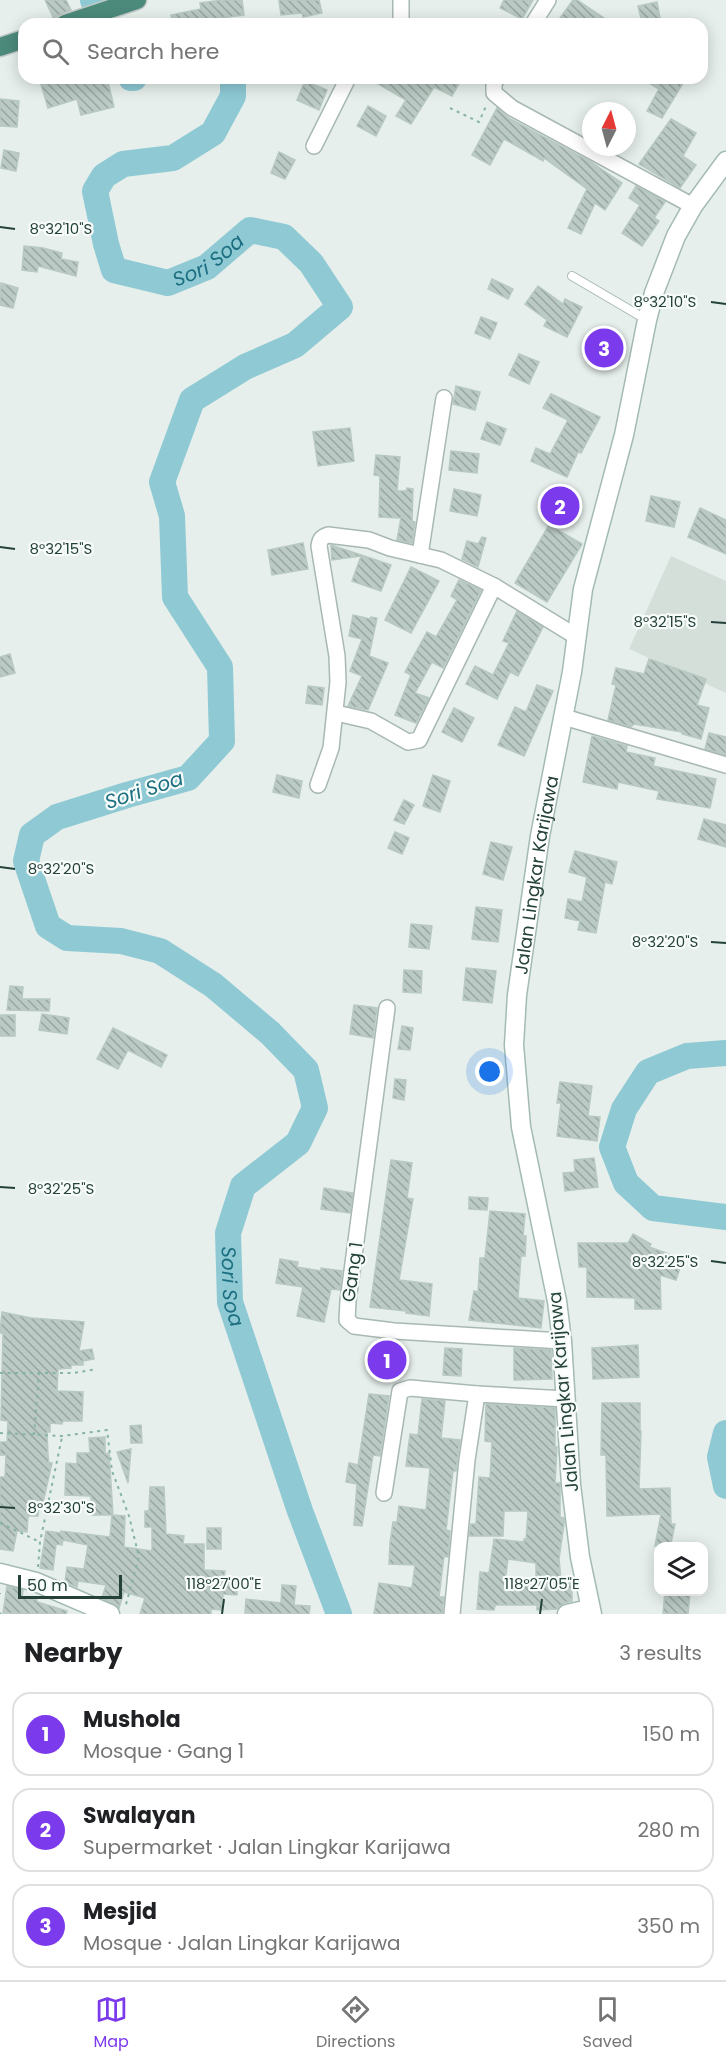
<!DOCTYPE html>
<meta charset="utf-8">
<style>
:root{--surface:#fff;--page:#f2f2f2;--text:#202124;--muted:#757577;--line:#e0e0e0;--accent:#7c3aed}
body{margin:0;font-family:Poppins,sans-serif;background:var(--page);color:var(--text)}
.controls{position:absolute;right:18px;bottom:18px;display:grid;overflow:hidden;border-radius:12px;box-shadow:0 3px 15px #0003}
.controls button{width:54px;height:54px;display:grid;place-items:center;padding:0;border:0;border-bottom:2px solid var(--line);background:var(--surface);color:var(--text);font:30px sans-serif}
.compass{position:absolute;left:582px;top:102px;width:54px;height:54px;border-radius:50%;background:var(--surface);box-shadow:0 3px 15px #0003;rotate:6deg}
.scale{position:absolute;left:18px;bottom:15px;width:104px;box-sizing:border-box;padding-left:6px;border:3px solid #24423a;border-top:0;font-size:16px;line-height:21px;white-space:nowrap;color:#24423a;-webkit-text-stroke:4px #f7fbf9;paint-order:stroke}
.you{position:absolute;left:490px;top:1072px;width:21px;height:21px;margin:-15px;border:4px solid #fff;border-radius:50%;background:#1a73e8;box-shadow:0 0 0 9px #1a73e833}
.badge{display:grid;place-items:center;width:39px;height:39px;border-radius:50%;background:var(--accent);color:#fff;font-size:20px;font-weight:700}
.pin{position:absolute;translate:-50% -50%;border:3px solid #fff;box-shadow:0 2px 6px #0006}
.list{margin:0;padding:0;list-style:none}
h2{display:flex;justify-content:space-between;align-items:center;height:78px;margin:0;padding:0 24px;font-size:26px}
h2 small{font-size:20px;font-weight:400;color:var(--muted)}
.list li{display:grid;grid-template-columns:39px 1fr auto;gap:18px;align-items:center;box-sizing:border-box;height:84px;margin:0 12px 12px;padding:0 12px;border:2px solid var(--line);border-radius:18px}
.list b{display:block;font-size:22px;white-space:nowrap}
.list p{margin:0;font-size:20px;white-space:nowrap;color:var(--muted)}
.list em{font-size:20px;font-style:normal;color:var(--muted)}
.icon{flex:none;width:33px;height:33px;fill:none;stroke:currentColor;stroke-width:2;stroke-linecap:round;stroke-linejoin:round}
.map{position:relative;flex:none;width:726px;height:1614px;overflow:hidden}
.search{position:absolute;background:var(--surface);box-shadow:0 3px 15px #0003;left:18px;right:18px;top:18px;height:66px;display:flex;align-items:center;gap:15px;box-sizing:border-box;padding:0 21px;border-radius:18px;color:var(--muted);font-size:22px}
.sheet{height:366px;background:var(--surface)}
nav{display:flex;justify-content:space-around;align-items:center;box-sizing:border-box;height:84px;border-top:2px solid var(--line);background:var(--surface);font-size:16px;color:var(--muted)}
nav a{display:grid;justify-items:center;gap:3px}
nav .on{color:var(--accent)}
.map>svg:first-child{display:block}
</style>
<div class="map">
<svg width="726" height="1614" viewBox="0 0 726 1614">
<defs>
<pattern id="building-back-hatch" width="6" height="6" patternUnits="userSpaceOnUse" patternTransform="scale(1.5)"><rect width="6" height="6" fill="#bbcac4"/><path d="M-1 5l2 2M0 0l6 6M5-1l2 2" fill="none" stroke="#98a6a0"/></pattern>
</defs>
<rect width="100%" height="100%" fill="#e6efeb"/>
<polygon fill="#d4dfda" points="671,556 726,581 726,693 629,649"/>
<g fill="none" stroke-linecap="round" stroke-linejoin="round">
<g stroke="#8ec9d4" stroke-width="26">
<polyline points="93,0 104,24"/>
<polyline points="131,78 134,78"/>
<path id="s1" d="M233,78V96L213,133L173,158L123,164L104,176L95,191L106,244L114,270L168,283L207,267L250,230L284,237L311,263L340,307L295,345L245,367L192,400L162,482L172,516L175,597L220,667L222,741L188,778L127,795L57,817L32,835L26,861L48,926L67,938L121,941L160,951L213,985L270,1033L306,1070L315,1108L298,1143L243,1186L228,1233L230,1302L300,1511L339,1614"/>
<polyline points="726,1053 687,1056 648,1072 624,1109 612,1147 626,1183 653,1208 726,1217"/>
<polyline points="726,1433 720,1457 726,1486"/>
</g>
</g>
<g fill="url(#building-back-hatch)" stroke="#b8c9c2" stroke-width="1.5" fill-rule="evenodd">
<polygon points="45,0 66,0 71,10 61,14 54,19"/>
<polygon points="223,0 242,0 244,15 220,18 221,24 173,24 171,15 201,9 200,3"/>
<polygon points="279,0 319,0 322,13 303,17 302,13 281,15"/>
<polygon points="504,0 533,0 522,19 500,8"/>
<polygon points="573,0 577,0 613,24 568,24 560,18"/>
<polygon points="657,2 660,18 642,22 638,6"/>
<polygon points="51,78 107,78 114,107 81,115 77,99 48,108 40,81"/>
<polygon points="368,78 462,78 452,96 434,87 411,124 396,116 406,100"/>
<polygon points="641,78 686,78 662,118 647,111 659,89"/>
<polygon points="305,81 327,90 319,110 297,100"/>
<polygon points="0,99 19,101 17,127 0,126"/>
<polygon points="368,106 386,116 376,136 357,126"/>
<polygon points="497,108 507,117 589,161 622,183 605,210 595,203 581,234 568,228 587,189 544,158 543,161 504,139 490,165 472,155"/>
<polygon points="671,119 696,133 683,156 696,165 680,188 639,164"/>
<polygon points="4,150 19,153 16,171 1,168"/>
<polygon points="279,152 295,160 285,179 271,173"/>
<polygon points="636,186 665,202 654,218 659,221 642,246 622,233 640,205 629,198"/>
<polygon points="24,246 43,248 62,253 61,259 78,262 76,276 38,266 37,272 22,270"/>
<polygon points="492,279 513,289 508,299 488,289"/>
<polygon points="1,283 18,288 13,308 0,305"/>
<polygon points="538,286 563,304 565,299 582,307 567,337 544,326 547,320 525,304"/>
<polygon points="481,317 497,323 490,339 475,333"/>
<polygon points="519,354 539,362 529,384 509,375"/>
<polygon points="456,386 480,392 475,410 453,404"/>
<polygon points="551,394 600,417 581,453 578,452 567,477 531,461 536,448 550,454 568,420 543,408"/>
<polygon points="487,422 506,429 500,445 481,439"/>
<polygon points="350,428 354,461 318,466 313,432"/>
<polygon points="451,451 479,454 477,473 449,470"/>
<polygon points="376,455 400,457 397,491 406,491 407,488 413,489 412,521 415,522 412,543 397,540 401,518 379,517 380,476 374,475"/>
<polygon points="454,489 481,495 477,516 450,511"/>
<polygon points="651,496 680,502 674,527 646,521"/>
<polygon points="700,508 726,520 726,554 688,537"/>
<polygon points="549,525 582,544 547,602 515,583"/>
<polygon points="482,537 486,538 478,567 462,559 467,541 478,544"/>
<polygon points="303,543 308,569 272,575 268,550"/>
<polygon points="331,545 391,565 381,591 352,581 361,556 332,560"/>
<polygon points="411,567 439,581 411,633 385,620"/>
<polygon points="459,580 481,590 443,668 432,662 415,693 429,698 416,723 395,715 411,675 405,672 427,632 436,637 457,600 451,596"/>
<polygon points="517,611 543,627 518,676 510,672 497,699 466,684 475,666 493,675 509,643 503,641"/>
<polygon points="353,615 370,619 371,617 377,618 369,656 388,663 368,710 348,706 362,676 350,671 362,639 349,636"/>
<polygon points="10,654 15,673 0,677 0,657"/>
<polygon points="649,659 706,679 697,705 709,708 701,739 682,734 682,732 634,724 631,727 608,720 616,685 612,684 616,668 644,674"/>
<polygon points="537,685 553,691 524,756 498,745 515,707 526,712"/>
<polygon points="308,686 324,688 322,705 306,703"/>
<polygon points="454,708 474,718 462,742 442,732"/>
<polygon points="709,733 726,737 726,755 705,749"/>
<polygon points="592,736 627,746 626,752 655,758 653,766 716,779 710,808 657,799 659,791 618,782 617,789 583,782"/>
<polygon points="277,775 302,781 299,798 273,792"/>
<polygon points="433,775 450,781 440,812 423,806"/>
<polygon points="404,800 414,805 404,824 394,820"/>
<polygon points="704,819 726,825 726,847 698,839"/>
<polygon points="395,832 409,838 402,854 388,848"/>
<polygon points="491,842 512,847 503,880 483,874"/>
<polygon points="575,851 617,862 612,884 605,882 596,933 578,930 580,921 565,918 568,899 582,902 587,877 569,872"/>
<polygon points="476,907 502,910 498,942 472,939"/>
<polygon points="411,924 432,926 429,949 409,947"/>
<polygon points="466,968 496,971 492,1003 463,1000"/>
<polygon points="404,970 422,971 421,993 403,992"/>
<polygon points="10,986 23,987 22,999 50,999 49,1011 7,1010"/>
<polygon points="354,1005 377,1008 373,1038 350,1034"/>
<polygon points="42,1014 69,1018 67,1034 39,1030"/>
<rect x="0" y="1015" width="15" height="21"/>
<polygon points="402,1026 413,1028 410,1050 398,1049"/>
<polygon points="113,1028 167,1055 161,1067 128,1050 118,1069 97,1059"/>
<polygon points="395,1079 406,1080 404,1100 393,1098"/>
<polygon points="560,1082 592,1086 588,1116 600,1117 597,1141 557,1136 561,1103 557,1103"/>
<polygon points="594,1158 598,1187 565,1191 563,1173 575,1172 574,1160"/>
<polygon points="391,1160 412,1163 407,1198 413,1199 399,1280 432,1284 429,1316 406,1313 406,1311 370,1307"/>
<polygon points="324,1188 353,1193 350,1213 321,1209"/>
<polygon points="469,1197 488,1198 487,1210 469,1209"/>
<polygon points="490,1211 525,1214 523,1236 526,1236 525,1256 521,1256 518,1298 544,1301 541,1328 469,1320 474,1291 478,1292 480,1258 485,1258"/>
<polygon points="633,1234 651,1244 649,1247 683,1259 676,1280 660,1275 661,1309 635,1309 635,1298 587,1297 587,1267 579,1267 578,1243 628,1243"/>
<polygon points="280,1259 298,1262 297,1267 321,1271 321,1268 342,1271 340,1290 331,1289 324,1322 297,1316 303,1287 276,1283"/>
<polygon points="2,1312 31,1318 84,1322 79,1351 92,1349 94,1359 83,1361 83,1365 71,1365 71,1368 58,1369 57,1391 83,1392 82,1421 63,1421 62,1424 50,1423 50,1432 47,1432 48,1456 49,1463 52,1463 42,1507 39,1506 38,1516 28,1516 27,1532 17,1531 13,1551 0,1549 0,1477 5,1477 6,1455 0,1455 0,1442 7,1442 8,1421 1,1420 3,1333 0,1333"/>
<polygon points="376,1345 402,1348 399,1375 372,1371"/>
<polygon points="638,1345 639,1377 593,1379 592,1348"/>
<polygon points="445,1348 462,1349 461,1376 443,1375"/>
<polygon points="514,1348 551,1350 552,1379 514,1380"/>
<polygon points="369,1394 389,1396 380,1456 373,1455 362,1526 354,1525 357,1484 346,1482 349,1463 358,1465"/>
<polygon points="422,1399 445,1401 441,1438 460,1440 456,1471 453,1471 446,1530 450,1531 448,1557 444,1556 439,1597 444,1597 442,1614 374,1614 379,1583 412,1588 415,1565 389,1564 390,1543 393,1522 397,1522 399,1506 426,1510 430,1468 406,1466 410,1434 418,1435"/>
<polygon points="602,1403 640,1403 640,1431 641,1431 639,1489 670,1488 671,1524 675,1524 671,1543 668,1543 667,1546 655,1546 661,1514 607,1516 606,1455 601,1455"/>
<path d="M486,1404L555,1408V1447H557L555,1483H560V1517L564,1518V1524L559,1559L561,1580H572V1601L564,1603L557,1609L537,1610V1605H495L494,1610L477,1609L480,1572L489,1573L494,1539L524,1542V1539L526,1540L528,1511H504L503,1536H469L471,1524H476L479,1477L490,1478L492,1442L485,1441ZM508,1559L536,1563V1583L505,1582Z"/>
<polygon points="141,1425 142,1443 131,1443 130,1426"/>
<polygon points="105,1437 105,1454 109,1453 113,1515 125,1516 124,1547 152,1551 152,1527 145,1527 145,1511 149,1511 150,1487 164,1487 166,1534 184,1536 183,1544 204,1544 204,1570 225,1571 224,1579 237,1580 237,1595 223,1594 222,1610 211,1609 211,1614 140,1614 145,1598 124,1592 119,1608 102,1598 106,1585 78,1581 77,1587 65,1582 67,1567 84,1569 88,1545 63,1540 62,1545 56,1544 53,1570 40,1568 46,1531 61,1533 61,1531 110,1537 112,1515 91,1515 91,1496 65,1495 66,1463 77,1464 77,1453 90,1453 89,1438"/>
<polygon points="131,1449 128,1483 117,1452"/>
<rect x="207" y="1528" width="14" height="21"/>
<polygon points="282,1585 296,1586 294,1605 310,1606 309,1614 245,1613 246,1599 281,1603"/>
<polygon points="7,1586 23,1590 22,1598 37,1600 37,1602 67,1611 66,1614 3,1613"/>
<polygon points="665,1592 690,1592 688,1614 663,1613"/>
</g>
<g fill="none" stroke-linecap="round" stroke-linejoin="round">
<g stroke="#a8b8b2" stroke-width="10">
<polyline id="service" points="572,276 647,320"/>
</g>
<g stroke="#a8b8b2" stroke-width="18">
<g id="minor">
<polyline points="401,24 401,0"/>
<polyline points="533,24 548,0"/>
<polyline points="497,78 494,84 494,93 512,108 693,206"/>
<polyline points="314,146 348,78"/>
<polyline points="420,555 444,398"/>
<polyline points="336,713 371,721 408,742 419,740 494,586"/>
<polyline points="564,717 726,765"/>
<path d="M318,785L331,748L338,682L337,656L319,546C320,539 322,537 328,535L369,540L390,548L441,560L494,586L577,637"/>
<polyline points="387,1008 348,1301 347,1320 354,1326 394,1331 562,1341"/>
<polyline points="384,1493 400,1391 410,1388 477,1394"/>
<polyline points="452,1614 467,1460 477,1394 566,1399"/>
</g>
</g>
<g stroke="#a4bbb3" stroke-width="21">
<g id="secondary">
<polyline points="0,1573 36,1582 110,1614"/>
<polyline points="567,1614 589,1609"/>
<path id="s2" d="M592,1614L580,1557L571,1485L562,1341L557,1301L521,1127L514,1045L517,995L540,836L572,672L583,589L624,435L647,320L654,293L676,236L693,206L726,161"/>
</g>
</g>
<g stroke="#c2cac8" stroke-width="21">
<g id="trunk">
<polyline points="65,24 137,0"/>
<polyline points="0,47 24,39"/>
</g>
</g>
<g stroke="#86b3a5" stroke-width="2" stroke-dasharray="3 4.5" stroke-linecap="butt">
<polyline points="450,108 479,122 486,106"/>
<polyline points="0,1373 74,1373 97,1369"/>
<polyline points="0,1433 62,1436 107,1430 112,1471 129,1516 139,1557 125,1608"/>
<polyline points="34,1435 39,1373"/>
<polyline points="0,1523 40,1542"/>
<polyline points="38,1567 40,1542 62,1437"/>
<polyline points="0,1593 0,1594"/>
<polyline points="0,1613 1,1614"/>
</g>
<use href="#service" stroke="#fff" stroke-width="8"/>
<use href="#minor" stroke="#fff" stroke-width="15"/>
<use href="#secondary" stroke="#fff" stroke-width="18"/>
<use href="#trunk" stroke="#4c8a7c" stroke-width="18"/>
</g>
<path fill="none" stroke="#24423a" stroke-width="2" d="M0,227L15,229M711,302L726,304M0,547L15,549M711,622L726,623M0,867L15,869M711,942L726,943M0,1187L15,1188M711,1261L726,1263M0,1507L15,1508M222,1614L224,1599M540,1614L542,1599"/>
<g text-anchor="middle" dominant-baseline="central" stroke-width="4.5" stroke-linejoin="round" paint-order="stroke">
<g font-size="18" fill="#24423a" stroke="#f7fbf9">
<text stroke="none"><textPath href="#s2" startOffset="747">Jalan Lingkar Karijawa</textPath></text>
<text transform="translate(352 1272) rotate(-82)">Gang 1</text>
<text transform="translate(563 1392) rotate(-95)">Jalan Lingkar Karijawa</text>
</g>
<g font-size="20" font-style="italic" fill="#1c6f80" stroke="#f7fbf9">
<text stroke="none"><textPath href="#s1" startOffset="381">Sori Soa</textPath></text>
<text transform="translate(144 790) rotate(-18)">Sori Soa</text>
<text stroke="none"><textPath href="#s1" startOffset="1965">Sori Soa</textPath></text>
</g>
</g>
<g font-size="15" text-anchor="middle" fill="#24423a" stroke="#f7fbf9" stroke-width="4.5" stroke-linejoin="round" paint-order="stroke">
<text x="61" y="234">8°32'10"S</text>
<text x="665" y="307">8°32'10"S</text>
<text x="61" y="554">8°32'15"S</text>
<text x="665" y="627">8°32'15"S</text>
<text x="61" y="874">8°32'20"S</text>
<text x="665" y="947">8°32'20"S</text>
<text x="61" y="1194">8°32'25"S</text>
<text x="665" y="1267">8°32'25"S</text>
<text x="61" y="1513">8°32'30"S</text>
<text x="224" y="1589">118°27'00"E</text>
<text x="542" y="1589">118°27'05"E</text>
</g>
</svg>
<div class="controls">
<button><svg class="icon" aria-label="layers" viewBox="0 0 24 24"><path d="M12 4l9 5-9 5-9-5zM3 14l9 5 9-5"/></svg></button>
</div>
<svg class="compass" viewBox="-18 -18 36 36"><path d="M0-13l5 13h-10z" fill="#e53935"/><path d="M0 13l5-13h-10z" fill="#757577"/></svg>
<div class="scale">50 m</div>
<div class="you"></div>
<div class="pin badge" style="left:387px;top:1360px">1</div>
<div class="pin badge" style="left:560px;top:506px">2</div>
<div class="pin badge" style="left:604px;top:348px">3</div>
<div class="search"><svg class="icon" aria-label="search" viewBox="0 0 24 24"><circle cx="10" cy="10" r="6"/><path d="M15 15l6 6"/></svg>Search here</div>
</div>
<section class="sheet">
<h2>Nearby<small>3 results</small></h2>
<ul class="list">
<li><span class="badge">1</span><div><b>Mushola</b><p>Mosque · Gang 1</p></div><em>150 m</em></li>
<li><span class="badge">2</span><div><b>Swalayan</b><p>Supermarket · Jalan Lingkar Karijawa</p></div><em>280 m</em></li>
<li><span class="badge">3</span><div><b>Mesjid</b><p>Mosque · Jalan Lingkar Karijawa</p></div><em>350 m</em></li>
</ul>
</section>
<nav>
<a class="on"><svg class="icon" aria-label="map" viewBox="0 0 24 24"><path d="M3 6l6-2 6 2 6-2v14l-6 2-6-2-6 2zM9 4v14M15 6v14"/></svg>Map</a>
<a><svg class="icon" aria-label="directions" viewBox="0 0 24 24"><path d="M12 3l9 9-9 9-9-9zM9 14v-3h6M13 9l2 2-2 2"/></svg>Directions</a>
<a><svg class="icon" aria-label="saved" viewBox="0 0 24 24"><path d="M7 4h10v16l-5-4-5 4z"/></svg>Saved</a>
</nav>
